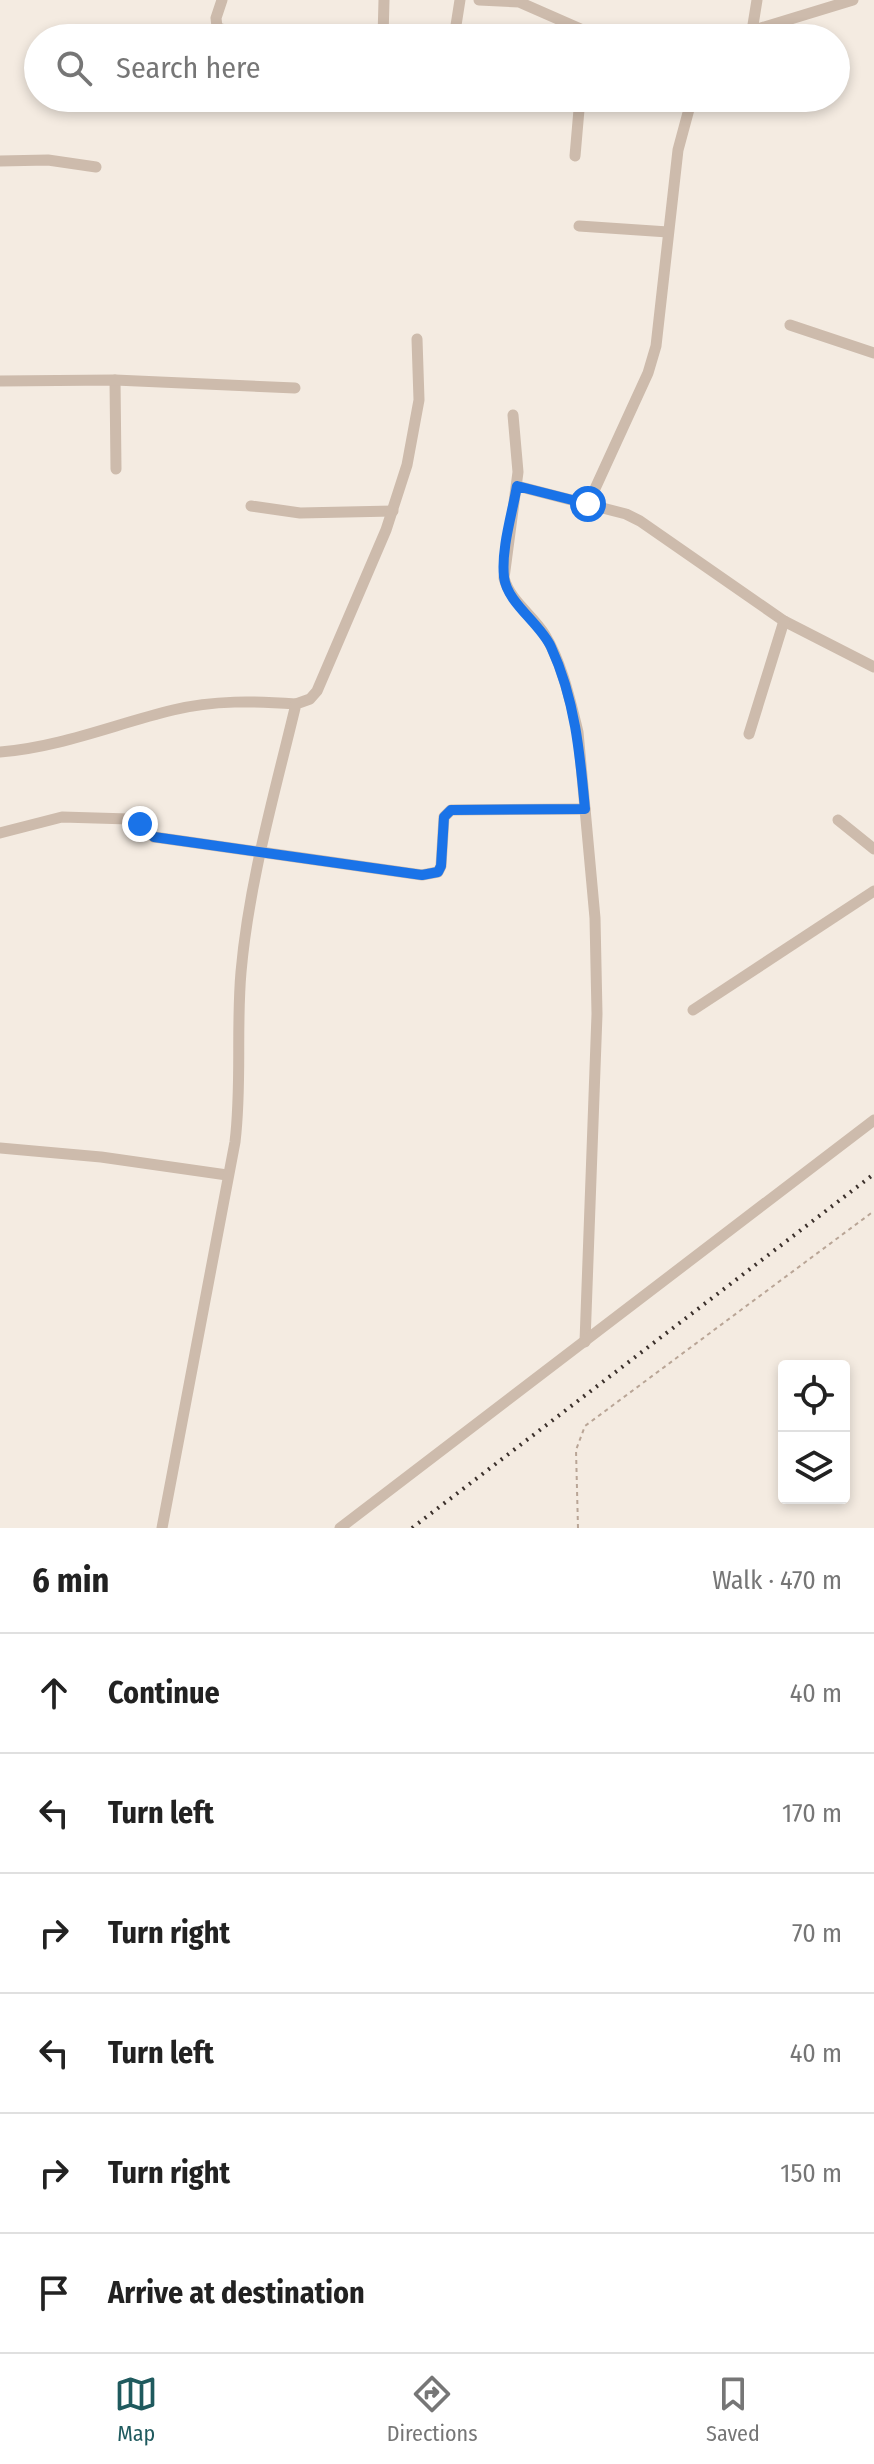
<!DOCTYPE html>
<meta charset="utf-8">
<style>
:root{--surface:#fff;--page:#f6f6f6;--text:#222;--muted:#767676;--line:#e0e0e0;--accent:#1f5a5e}
body{margin:0;font-family:"Fira Sans Condensed",sans-serif;background:var(--page);color:var(--text)}
.controls{position:absolute;right:24px;bottom:24px;display:grid;overflow:hidden;border-radius:8px;box-shadow:0 4px 12px #0003}
.controls button{width:72px;height:72px;display:grid;place-items:center;padding:0;border:0;border-bottom:2px solid var(--line);background:var(--surface);color:var(--text);font:40px sans-serif}
.stop{position:absolute;width:24px;height:24px;margin:-18px;border:6px solid #1a73e8;border-radius:50%;background:#fff}
.stop.end{background:#1a73e8;border-color:#fff;box-shadow:0 2px 8px #0008}
.list{margin:0;padding:0;list-style:none}
h2{display:flex;justify-content:space-between;align-items:center;height:104px;margin:0;padding:0 32px;font-size:34px}
h2 small{font-size:26px;font-weight:400;color:var(--muted)}
.list li{display:grid;grid-template-columns:52px 1fr auto;gap:24px;align-items:center;box-sizing:border-box;height:120px;padding:0 32px;border-top:2px solid var(--line)}
.list b{display:block;font-size:30px;white-space:nowrap}
.list em{font-size:26px;font-style:normal;color:var(--muted)}
.icon{flex:none;width:44px;height:44px;fill:none;stroke:currentColor;stroke-width:2;stroke-linecap:round;stroke-linejoin:round}
.map{position:relative;flex:none;width:874px;height:1528px;overflow:hidden}
.search{position:absolute;background:var(--surface);box-shadow:0 4px 12px #0003;left:24px;right:24px;top:24px;height:88px;display:flex;align-items:center;gap:20px;box-sizing:border-box;padding:0 28px;border-radius:44px;color:var(--muted);font-size:30px}
.sheet{height:824px;background:var(--surface)}
nav{display:flex;justify-content:space-around;align-items:center;box-sizing:border-box;height:112px;border-top:2px solid var(--line);background:var(--surface);font-size:22px;color:var(--muted)}
nav a{display:grid;justify-items:center;gap:4px}
nav .on{color:var(--accent)}
.map>svg:first-child{display:block}
</style>
<div class="map">
<svg width="874" height="1528" viewBox="0 0 874 1528">
<rect width="100%" height="100%" fill="#f4ebe1"/>
<g fill="none" stroke-linecap="round" stroke-linejoin="round">
<polyline stroke="#b9a596" stroke-width="2" stroke-dasharray="4 4" stroke-linecap="butt" points="578,1528 576,1450 585,1426 874,1211"/>
<g stroke="#cdbbac" stroke-width="11">
<polyline points="222,0 216,18 217,27 243,38"/>
<polyline points="479,0 519,2 592,34 616,38"/>
<polyline points="752,31 757,0"/>
<polyline points="383,38 384,0"/>
<polyline points="454,38 460,0"/>
<polyline points="728,38 853,0"/>
<polyline points="575,156 580,98"/>
<polyline points="0,161 48,160 96,167"/>
<polyline points="579,226 668,232"/>
<polyline points="790,325 874,353"/>
<polyline points="115,380 116,469"/>
<polyline points="0,381 115,380 295,388"/>
<path d="M513,415L518,472L504,578C510,601 533,615 545,635C562,663 570,700 578,732L595,918L597,1014L585,1342"/>
<polyline points="517,486 626,514 640,521 784,621 874,667"/>
<polyline points="588,504 648,373 656,346 678,150 692,98"/>
<polyline points="251,506 300,513 393,511"/>
<polyline points="749,734 784,621"/>
<path d="M0,752C61,747 115,724 173,710C214,700 255,701 296,704"/>
<polyline points="838,820 874,849"/>
<polyline points="0,833 62,817 129,819 154,837 422,875 438,872 441,866 444,817 451,810 585,809"/>
<polyline points="693,1010 874,891"/>
<polyline points="0,1148 101,1157 227,1175"/>
<path d="M162,1528L235,1142C242,1085 236,1029 241,972C249,881 275,792 296,704L310,699L317,691L386,530L407,465L419,400L417,339"/>
<polyline points="340,1528 874,1120"/>
</g>
<polyline stroke="#3b302b" stroke-width="4" stroke-dasharray="2 6" stroke-linecap="butt" points="412,1528 874,1174"/>
</g>
<g fill="none" stroke-linecap="round" stroke-linejoin="round">
<path stroke="#1a73e8" stroke-width="10" d="M140,824L154,837L422,875L438,872L441,866L444,817L451,810L585,809C580,754 575,699 551,647C540,623 507,603 504,577C501,549 512,514 517,486L588,504"/>
</g>
</svg>
<div class="controls">
<button><svg class="icon" aria-label="locate" viewBox="0 0 24 24"><circle cx="12" cy="12" r="6"/><path d="M12 2v4M12 18v4M2 12h4M18 12h4"/></svg></button>
<button><svg class="icon" aria-label="layers" viewBox="0 0 24 24"><path d="M12 4l9 5-9 5-9-5zM3 14l9 5 9-5"/></svg></button>
</div>
<div class="stop" style="left:588px;top:504px"></div>
<div class="stop end" style="left:140px;top:824px"></div>
<div class="search"><svg class="icon" aria-label="search" viewBox="0 0 24 24"><circle cx="10" cy="10" r="6"/><path d="M15 15l6 6"/></svg>Search here</div>
</div>
<section class="sheet">
<h2>6 min<small>Walk · 470 m</small></h2>
<ul class="list">
<li><svg class="icon" aria-label="ahead" viewBox="0 0 24 24"><path d="M12 20V5M6 11l6-6 6 6"/></svg><div><b>Continue</b></div><em>40 m</em></li>
<li><svg class="icon" aria-label="left" viewBox="0 0 24 24"><path d="M17 20v-9H6M10 6l-5 5 5 5"/></svg><div><b>Turn left</b></div><em>170 m</em></li>
<li><svg class="icon" aria-label="right" viewBox="0 0 24 24"><path d="M7 20v-9h11M14 6l5 5-5 5"/></svg><div><b>Turn right</b></div><em>70 m</em></li>
<li><svg class="icon" aria-label="left" viewBox="0 0 24 24"><path d="M17 20v-9H6M10 6l-5 5 5 5"/></svg><div><b>Turn left</b></div><em>40 m</em></li>
<li><svg class="icon" aria-label="right" viewBox="0 0 24 24"><path d="M7 20v-9h11M14 6l5 5-5 5"/></svg><div><b>Turn right</b></div><em>150 m</em></li>
<li><svg class="icon" aria-label="arrive" viewBox="0 0 24 24"><path d="M6 21V4h12l-3 4 3 4H6"/></svg><div><b>Arrive at destination</b></div></li>
</ul>
</section>
<nav>
<a class="on"><svg class="icon" aria-label="map" viewBox="0 0 24 24"><path d="M3 6l6-2 6 2 6-2v14l-6 2-6-2-6 2zM9 4v14M15 6v14"/></svg>Map</a>
<a><svg class="icon" aria-label="directions" viewBox="0 0 24 24"><path d="M12 3l9 9-9 9-9-9zM9 14v-3h6M13 9l2 2-2 2"/></svg>Directions</a>
<a><svg class="icon" aria-label="saved" viewBox="0 0 24 24"><path d="M7 4h10v16l-5-4-5 4z"/></svg>Saved</a>
</nav>
